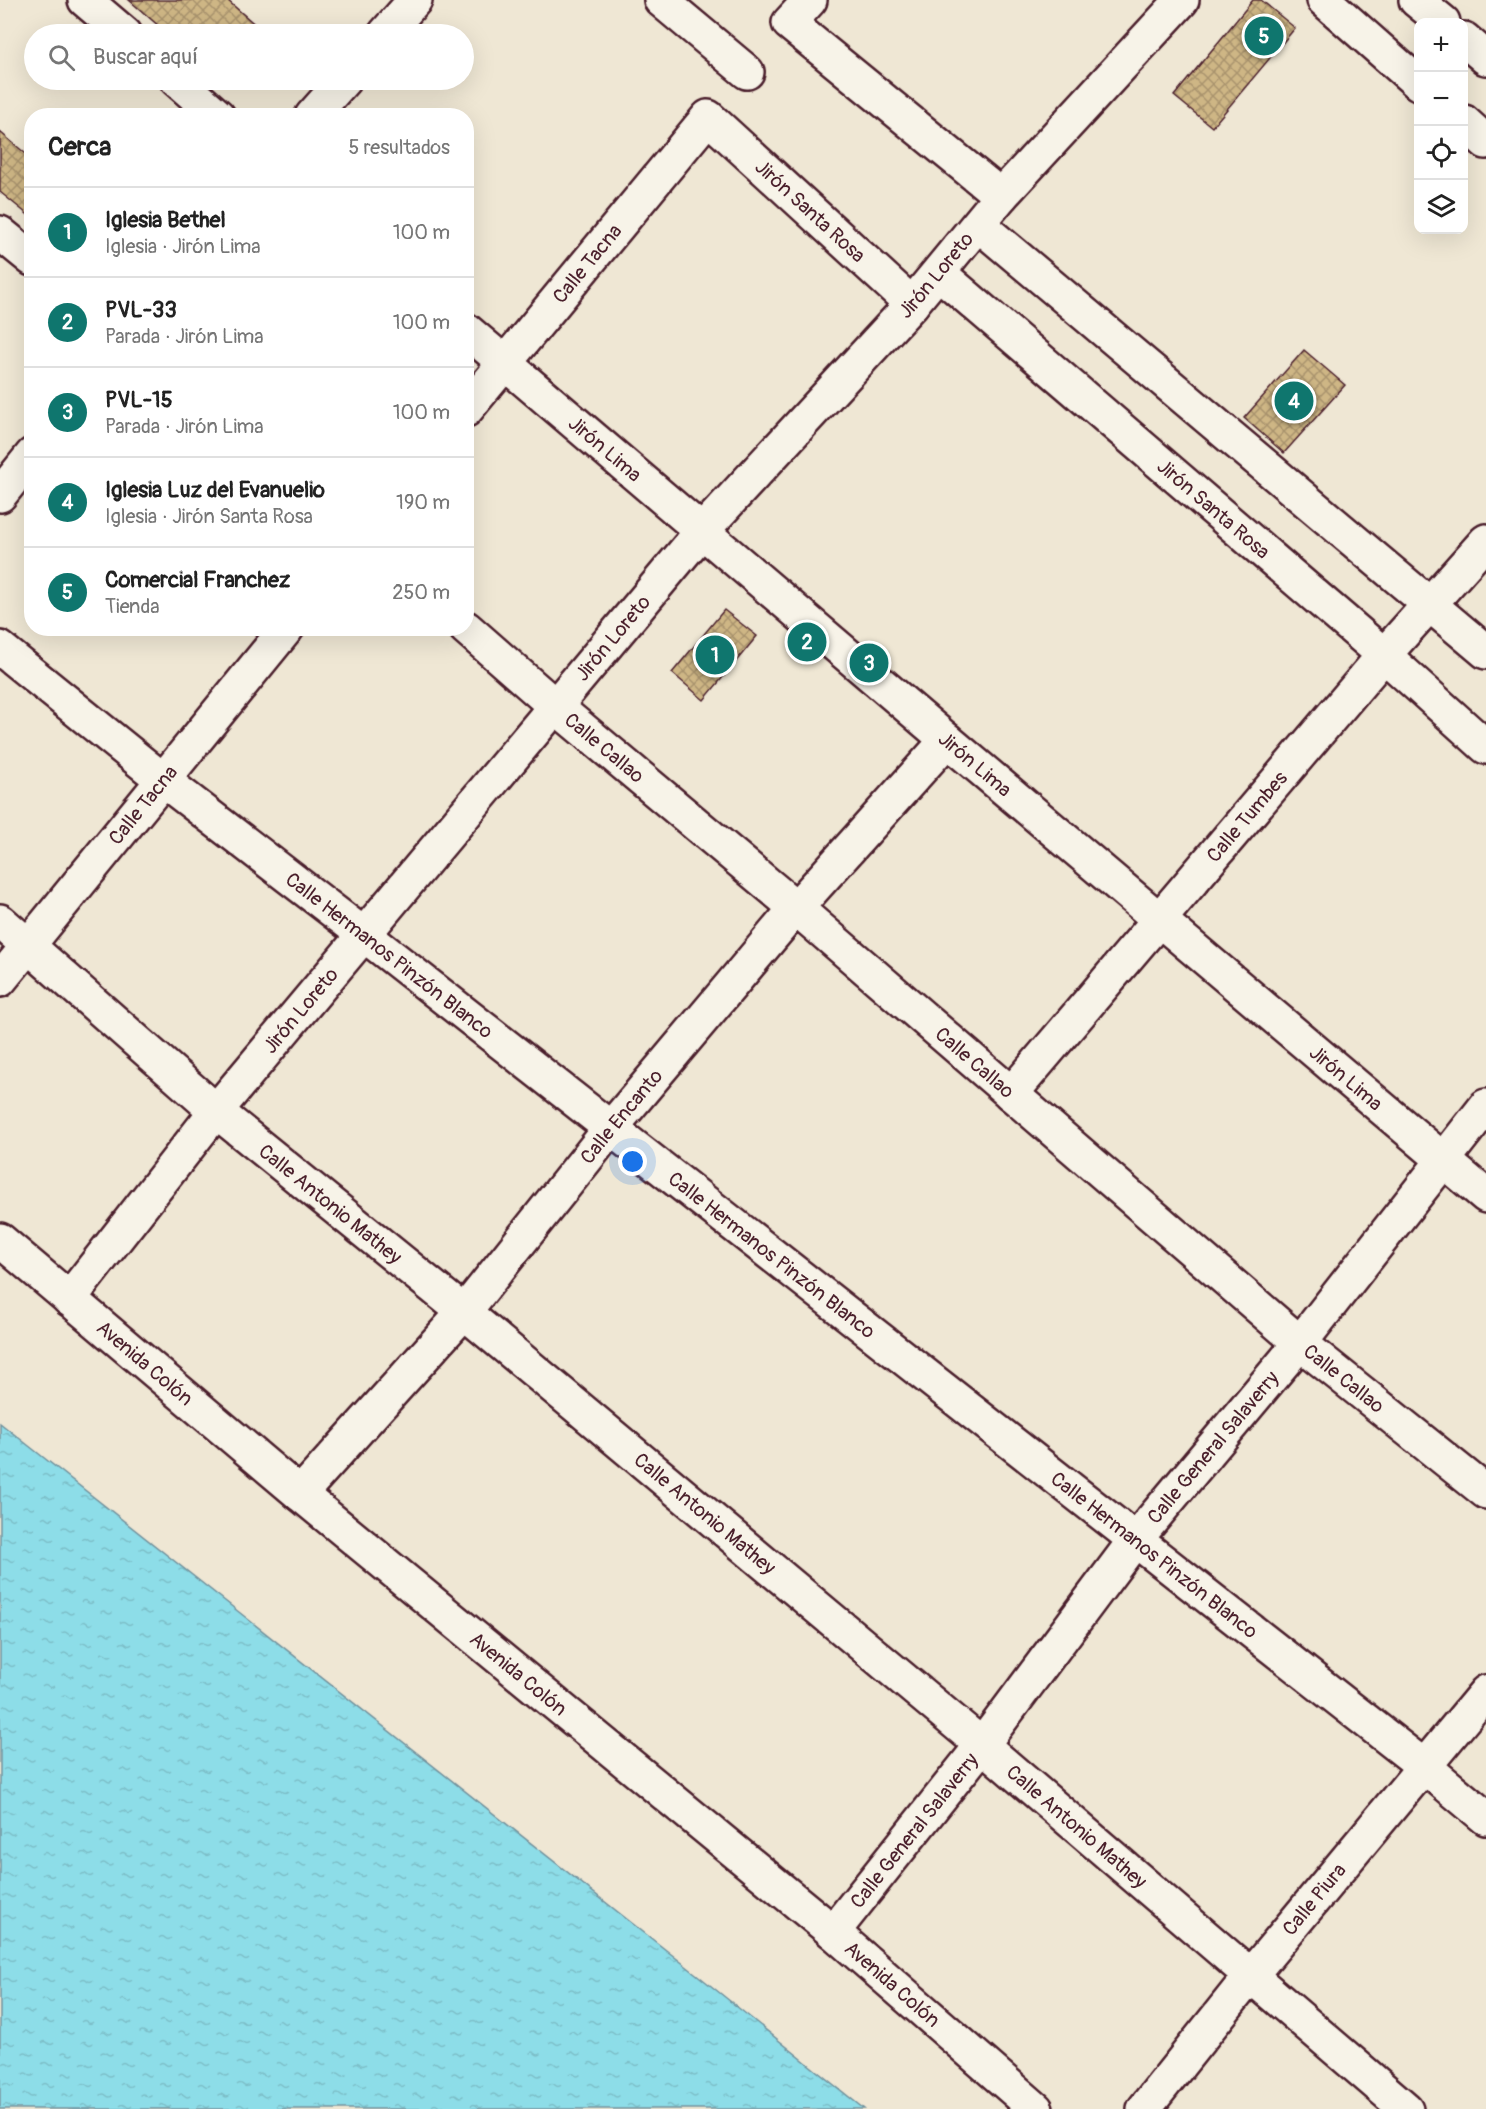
<!DOCTYPE html>
<html lang="es">
<meta charset="utf-8">
<style>
:root{--surface:#fff;--page:#f6f6f6;--text:#222;--muted:#767676;--line:#e0e0e0;--accent:#0f766e}
body{margin:0;font-family:Pangolin,sans-serif;background:var(--page);color:var(--text)}
.controls{position:absolute;right:18px;top:18px;display:grid;overflow:hidden;border-radius:12px;box-shadow:0 6px 24px #0002}
.controls button{width:54px;height:54px;display:grid;place-items:center;padding:0;border:0;border-bottom:2px solid var(--line);background:var(--surface);color:var(--text);font:30px sans-serif}
.you{position:absolute;left:633px;top:1162px;width:21px;height:21px;margin:-15px;border:4px solid #fff;border-radius:50%;background:#1a73e8;box-shadow:0 0 0 9px #1a73e833}
.badge{display:grid;place-items:center;width:39px;height:39px;border-radius:50%;background:var(--accent);color:#fff;font-size:20px;font-weight:700}
.pin{position:absolute;translate:-50% -50%;border:3px solid #fff;box-shadow:0 2px 6px #0006}
.list{margin:0;padding:0;list-style:none}
h2{display:flex;justify-content:space-between;align-items:center;height:78px;margin:0;padding:0 24px;font-size:26px}
h2 small{font-size:20px;font-weight:400;color:var(--muted)}
.list li{display:grid;grid-template-columns:39px 1fr auto;gap:18px;align-items:center;box-sizing:border-box;height:90px;padding:0 24px;border-top:2px solid var(--line)}
.list b{display:block;font-size:22px;white-space:nowrap}
.list p{margin:0;font-size:20px;white-space:nowrap;color:var(--muted)}
.list em{font-size:20px;font-style:normal;color:var(--muted)}
.icon{flex:none;width:33px;height:33px;fill:none;stroke:currentColor;stroke-width:2;stroke-linecap:round;stroke-linejoin:round}
.map{position:relative;flex:none;width:1486px;height:2109px;overflow:hidden}
.search{position:absolute;background:var(--surface);box-shadow:0 6px 24px #0002;left:24px;top:24px;width:450px;height:66px;display:flex;align-items:center;gap:15px;box-sizing:border-box;padding:0 21px;border-radius:33px;color:var(--muted);font-size:22px}
.panel{position:absolute;background:var(--surface);box-shadow:0 6px 24px #0002;left:24px;top:108px;width:450px;height:528px;border-radius:24px}
.map>svg:first-child{display:block}
</style>
<div class="map">
<svg width="1486" height="2109" viewBox="0 0 1486 2109">
<defs>
<pattern id="water-ripples" width="26" height="14" patternUnits="userSpaceOnUse" patternTransform="scale(1.5)"><rect width="26" height="14" fill="#8ddde8"/><path d="M2 4q2-2 4 0t4 0M15 11q2-2 4 0t4 0" fill="none" stroke="#7bbdc7"/></pattern>
<pattern id="building-cross-hatch" width="8" height="8" patternUnits="userSpaceOnUse" patternTransform="scale(1.5)"><rect width="8" height="8" fill="#ceb685"/><path d="M0 0l8 8M0 8l8-8" fill="none" stroke="#a9936d"/></pattern>
</defs>
<rect width="100%" height="100%" fill="#efe7d4"/>
<filter id="ink" filterUnits="userSpaceOnUse"><feTurbulence type="fractalNoise" baseFrequency=".0167" numOctaves="2"/><feDisplacementMap in="SourceGraphic" scale="12" xChannelSelector="R" yChannelSelector="G"/><feConvolveMatrix kernelMatrix="1 2 1 2 8 2 1 2 1" color-interpolation-filters="sRGB"/></filter>
<g filter="url(#ink)">
<polygon fill="url(#water-ripples)" stroke="#72919c" stroke-width="1.5" points="0,1423 700,1977 864,2109 0,2109"/>
<g fill="url(#building-cross-hatch)" stroke="#4a1f2b" stroke-width="1.5">
<polygon points="129,0 227,0 266,34 168,34"/>
<polygon points="1253,0 1261,0 1295,28 1212,127 1174,96"/>
<polygon points="0,132 32,159 32,218 0,192"/>
<polygon points="1304,350 1345,385 1284,453 1244,418"/>
<polygon points="724,610 757,636 704,700 672,673"/>
</g>
<g fill="none" stroke-linecap="round" stroke-linejoin="round">
<g stroke="#4a1f2b" stroke-width="38">
<g id="street">
<polyline points="85,0 125,34"/>
<polyline points="661,0 747,72"/>
<polyline points="810,0 789,23 1001,196"/>
<polyline points="385,34 415,0"/>
<polyline points="177,80 218,116"/>
<polyline points="312,116 344,80"/>
<polyline points="979,225 1486,652"/>
<polyline points="0,233 32,259"/>
<path id="s1" d="M939,273L1384,655L1486,747"/>
<path id="s2" d="M466,330L947,740L1486,1196"/>
<path id="s3" d="M466,410L708,117L912,304"/>
<polyline points="0,495 32,455"/>
<path id="s4" d="M466,628L556,707L796,908L1300,1343L1486,1492"/>
<path id="s5" d="M0,648L163,780L363,934L1425,1767L1486,1818"/>
<path id="s6" d="M0,921L216,1111L464,1312L982,1745L1406,2109"/>
<path id="s7" d="M0,980L287,628"/>
<path id="s8" d="M1011,1094L1384,655L1486,541"/>
<path id="s9" d="M0,1240L300,1494L833,1932L1036,2109"/>
<path id="s10" d="M69,1299L216,1111L702,531L912,304L1001,196L1182,0"/>
<path id="s11" d="M300,1494L464,1312L610,1129L796,908L947,740"/>
<path id="s12" d="M833,1932L982,1745L1135,1540L1300,1343L1486,1106"/>
<path id="s13" d="M1144,2109L1251,1975L1486,1692"/>
</g>
</g>
<g stroke="#4a1f2b" stroke-width="38">
<g id="secondary">
<polyline points="1324,0 1418,83"/>
<polyline points="1416,0 1443,22"/>
<polyline points="1464,39 1486,58"/>
<polyline points="1464,122 1486,142"/>
</g>
</g>
<use href="#street" stroke="#f7f3e8" stroke-width="33"/>
<use href="#secondary" stroke="#f7f3e8" stroke-width="33"/>
</g>
</g>
<g text-anchor="middle" dominant-baseline="central" stroke-width="5" stroke-linejoin="round" paint-order="stroke">
<g font-size="20" fill="#4a1f2b" stroke="#f7f3e8">
<text stroke="none"><textPath href="#s3" startOffset="519">Jirón Santa Rosa</textPath></text>
<text stroke="none"><textPath href="#s3" startOffset="190">Calle Tacna</textPath></text>
<text stroke="none"><textPath href="#s10" startOffset="1342">Jirón Loreto</textPath></text>
<text stroke="none"><textPath href="#s2" startOffset="183">Jirón Lima</textPath></text>
<text stroke="none"><textPath href="#s1" startOffset="362">Jirón Santa Rosa</textPath></text>
<text stroke="none"><textPath href="#s10" startOffset="856">Jirón Loreto</textPath></text>
<text stroke="none"><textPath href="#s4" startOffset="183">Calle Callao</textPath></text>
<text stroke="none"><textPath href="#s2" startOffset="669">Jirón Lima</textPath></text>
<text stroke="none"><textPath href="#s7" startOffset="226">Calle Tacna</textPath></text>
<text stroke="none"><textPath href="#s8" startOffset="364">Calle Tumbes</textPath></text>
<text stroke="none"><textPath href="#s5" startOffset="496">Calle Hermanos Pinzón Blanco</textPath></text>
<text stroke="none"><textPath href="#s10" startOffset="370">Jirón Loreto</textPath></text>
<text stroke="none"><textPath href="#s4" startOffset="669">Calle Callao</textPath></text>
<text stroke="none"><textPath href="#s2" startOffset="1155">Jirón Lima</textPath></text>
<text stroke="none"><textPath href="#s11" startOffset="496">Calle Encanto</textPath></text>
<text stroke="none"><textPath href="#s6" startOffset="435">Calle Antonio Mathey</textPath></text>
<text stroke="none"><textPath href="#s5" startOffset="982">Calle Hermanos Pinzón Blanco</textPath></text>
<text stroke="none"><textPath href="#s9" startOffset="190">Avenida Colón</textPath></text>
<text stroke="none"><textPath href="#s4" startOffset="1155">Calle Callao</textPath></text>
<text stroke="none"><textPath href="#s12" startOffset="616">Calle General Salaverry</textPath></text>
<text stroke="none"><textPath href="#s6" startOffset="921">Calle Antonio Mathey</textPath></text>
<text stroke="none"><textPath href="#s5" startOffset="1468">Calle Hermanos Pinzón Blanco</textPath></text>
<text stroke="none"><textPath href="#s9" startOffset="676">Avenida Colón</textPath></text>
<text stroke="none"><textPath href="#s6" startOffset="1407">Calle Antonio Mathey</textPath></text>
<text stroke="none"><textPath href="#s12" startOffset="130">Calle General Salaverry</textPath></text>
<text stroke="none"><textPath href="#s13" startOffset="270">Calle Piura</textPath></text>
<text stroke="none"><textPath href="#s9" startOffset="1162">Avenida Colón</textPath></text>
</g>
</g>
</svg>
<div class="controls">
<button>+</button>
<button>−</button>
<button><svg class="icon" aria-label="locate" viewBox="0 0 24 24"><circle cx="12" cy="12" r="6"/><path d="M12 2v4M12 18v4M2 12h4M18 12h4"/></svg></button>
<button><svg class="icon" aria-label="layers" viewBox="0 0 24 24"><path d="M12 4l9 5-9 5-9-5zM3 14l9 5 9-5"/></svg></button>
</div>
<div class="you"></div>
<div class="pin badge" style="left:715px;top:655px">1</div>
<div class="pin badge" style="left:807px;top:642px">2</div>
<div class="pin badge" style="left:869px;top:663px">3</div>
<div class="pin badge" style="left:1294px;top:401px">4</div>
<div class="pin badge" style="left:1264px;top:36px">5</div>
<div class="search"><svg class="icon" aria-label="search" viewBox="0 0 24 24"><circle cx="10" cy="10" r="6"/><path d="M15 15l6 6"/></svg>Buscar aquí</div>
<section class="panel">
<h2>Cerca<small>5 resultados</small></h2>
<ul class="list">
<li><span class="badge">1</span><div><b>Iglesia Bethel</b><p>Iglesia · Jirón Lima</p></div><em>100 m</em></li>
<li><span class="badge">2</span><div><b>PVL-33</b><p>Parada · Jirón Lima</p></div><em>100 m</em></li>
<li><span class="badge">3</span><div><b>PVL-15</b><p>Parada · Jirón Lima</p></div><em>100 m</em></li>
<li><span class="badge">4</span><div><b>Iglesia Luz del Evanuelio</b><p>Iglesia · Jirón Santa Rosa</p></div><em>190 m</em></li>
<li><span class="badge">5</span><div><b>Comercial Franchez</b><p>Tienda</p></div><em>250 m</em></li>
</ul>
</section>
</div>
